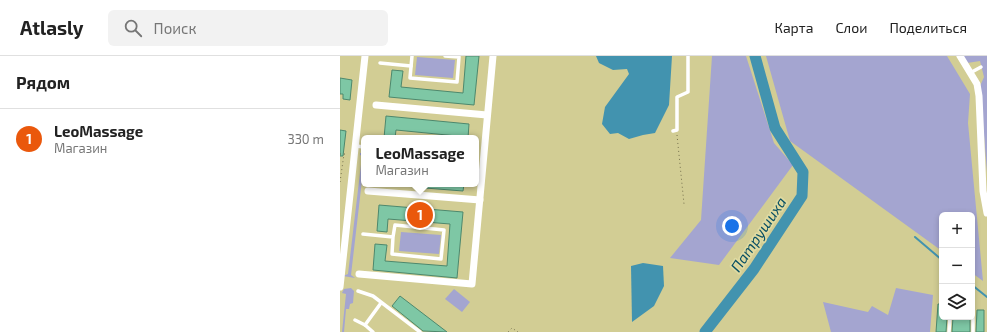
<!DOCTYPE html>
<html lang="ru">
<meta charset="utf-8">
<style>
:root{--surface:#fff;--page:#f2f2f2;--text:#222;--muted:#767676;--line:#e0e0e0;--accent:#ea580c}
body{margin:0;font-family:"Exo 2",sans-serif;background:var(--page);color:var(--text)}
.controls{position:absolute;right:12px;bottom:12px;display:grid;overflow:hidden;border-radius:6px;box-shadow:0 2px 6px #0003}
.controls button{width:36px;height:36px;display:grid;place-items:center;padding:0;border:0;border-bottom:1px solid var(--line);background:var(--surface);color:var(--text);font:20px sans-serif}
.you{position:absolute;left:392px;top:170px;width:14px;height:14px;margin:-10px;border:3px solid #fff;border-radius:50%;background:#1a73e8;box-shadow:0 0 0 6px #1a73e833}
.badge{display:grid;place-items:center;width:26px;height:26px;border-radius:50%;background:var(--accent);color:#fff;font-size:13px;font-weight:700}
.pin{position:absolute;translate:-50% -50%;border:2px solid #fff;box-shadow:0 1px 4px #0006}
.popup{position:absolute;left:21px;top:79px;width:118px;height:52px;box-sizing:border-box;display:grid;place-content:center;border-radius:6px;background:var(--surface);filter:drop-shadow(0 1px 3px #0005);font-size:13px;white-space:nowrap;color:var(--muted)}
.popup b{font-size:15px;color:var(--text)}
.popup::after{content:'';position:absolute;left:50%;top:100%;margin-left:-8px;border:8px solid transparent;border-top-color:var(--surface)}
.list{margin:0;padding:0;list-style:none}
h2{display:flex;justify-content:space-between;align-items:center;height:52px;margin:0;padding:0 16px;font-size:17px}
h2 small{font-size:13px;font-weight:400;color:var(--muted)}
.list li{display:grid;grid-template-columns:26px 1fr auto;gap:12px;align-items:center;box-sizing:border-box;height:60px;padding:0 16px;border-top:1px solid var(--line)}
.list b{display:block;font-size:15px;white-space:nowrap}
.list p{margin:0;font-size:13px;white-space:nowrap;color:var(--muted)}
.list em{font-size:13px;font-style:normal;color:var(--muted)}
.icon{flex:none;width:22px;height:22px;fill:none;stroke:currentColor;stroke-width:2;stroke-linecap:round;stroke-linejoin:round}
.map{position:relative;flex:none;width:647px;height:276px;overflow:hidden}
header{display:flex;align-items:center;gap:24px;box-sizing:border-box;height:56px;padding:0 20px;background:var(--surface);border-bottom:1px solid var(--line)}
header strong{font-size:19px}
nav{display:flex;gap:22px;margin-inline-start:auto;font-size:14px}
.search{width:280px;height:36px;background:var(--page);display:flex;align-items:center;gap:10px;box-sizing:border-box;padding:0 14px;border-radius:6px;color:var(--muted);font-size:15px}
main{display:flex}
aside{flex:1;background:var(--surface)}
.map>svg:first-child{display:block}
</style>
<header>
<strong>Atlasly</strong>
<div class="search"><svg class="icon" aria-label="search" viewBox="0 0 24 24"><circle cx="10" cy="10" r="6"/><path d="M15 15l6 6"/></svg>Поиск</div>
<nav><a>Карта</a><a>Слои</a><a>Поделиться</a></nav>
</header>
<main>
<aside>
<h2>Рядом<small></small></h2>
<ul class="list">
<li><span class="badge">1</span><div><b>LeoMassage</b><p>Магазин</p></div><em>330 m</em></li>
</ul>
</aside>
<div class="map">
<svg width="647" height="276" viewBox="0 0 647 276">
<rect width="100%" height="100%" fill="#d2cd94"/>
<g fill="#a4a5d0">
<polygon points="372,0 406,0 434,87 453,109 379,209 330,202 361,164"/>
<polygon points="426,0 607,0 630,38 628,67 643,225 632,217 632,159 602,159 602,195 450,85"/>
<polygon points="623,0 647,0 647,116 640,30 644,21 640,5 627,7"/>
<polygon points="77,1 115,4 113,22 75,19"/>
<polygon points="20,97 24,97 24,107 11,219 15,222 3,220 8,218 22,100 20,99"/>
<polygon points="61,176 101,179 99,198 59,195"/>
<polygon points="11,232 14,235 13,247 10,248 9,253 6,253 4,276 2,276 6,238 2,237 4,233"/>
<polygon points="556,232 593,239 590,276 491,276 483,246 528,256 532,250 548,259"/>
<polygon points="114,233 130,246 122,256 105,243"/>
</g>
<g fill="#4293af">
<polygon points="256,0 332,0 329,49 315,77 303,79 289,83 278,77 270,78 262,68 265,51 289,18 287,13 273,14 259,7"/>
<polygon points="303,207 323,210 324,230 314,250 292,266 291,210"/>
</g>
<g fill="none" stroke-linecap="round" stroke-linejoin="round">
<g stroke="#4293af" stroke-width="2">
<polyline points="575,181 602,204"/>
<polyline points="632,229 647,241"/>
</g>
<polyline stroke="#4293af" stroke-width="11" points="365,276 414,213 462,140 463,116 435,72 415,0"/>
</g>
<g fill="#7ec7a5" stroke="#4d886d">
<polygon points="126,0 139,0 134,49 49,41 52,14 63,15 61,31 123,37"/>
<polygon points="0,22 12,24 10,44 3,43 3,38 0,38"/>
<polygon points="46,60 129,68 128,82 117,82 117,80 56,74 55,82 44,82"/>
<polygon points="0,74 6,75 3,100 0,100"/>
<polygon points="85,128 124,128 123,135 85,132"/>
<polygon points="39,149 123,156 117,222 33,214 35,188 47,189 45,205 107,210 110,168 48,163 47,176 37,175"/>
<polygon points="60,240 107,276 83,275 52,250"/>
<polygon points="598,248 602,248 602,261 607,261 606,276 596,276"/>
<polygon points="637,254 644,254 644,276 636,276"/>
<polygon points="613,261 630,261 630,276 612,276"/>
</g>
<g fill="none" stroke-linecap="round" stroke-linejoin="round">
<g stroke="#76714e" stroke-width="1" stroke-dasharray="1 3" stroke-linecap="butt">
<polyline points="337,79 344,148"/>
<polyline points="0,98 8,98"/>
<polyline points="0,126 4,98"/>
<polyline points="168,276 172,272 178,276"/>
</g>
<g stroke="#fff" stroke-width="3.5">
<polyline points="72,0 70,22 117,26 119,1 105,0"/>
<polyline points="40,7 71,10"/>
<polyline points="630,17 641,11"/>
<polyline points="333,75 337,74 337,41 348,36 348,0"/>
<polyline points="61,82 61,81 75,82"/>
<polyline points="16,90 24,91"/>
<polyline points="23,178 53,181 55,169 104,174 101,203 52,198 53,181"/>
<polyline points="18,235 33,240 80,276"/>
<polyline points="632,254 633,254 633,276"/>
<polyline points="15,264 25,269 33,276"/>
<polyline points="25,269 41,247"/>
<polyline points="609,276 610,261"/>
</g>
<g stroke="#fff" stroke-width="7">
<polyline points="620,0 637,28 639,40 643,135 647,157"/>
<polyline points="36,49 147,59"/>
<polyline points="28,135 140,144"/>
<polyline points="19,218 132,228 153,0"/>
<polyline points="0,231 25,0"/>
</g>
</g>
<g text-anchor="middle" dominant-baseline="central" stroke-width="3.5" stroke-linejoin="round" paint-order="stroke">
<g font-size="15" font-style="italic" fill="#084f63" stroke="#dfdaa1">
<text transform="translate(418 178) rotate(-56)">Патрушиха</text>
</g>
</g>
</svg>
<div class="controls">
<button>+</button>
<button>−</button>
<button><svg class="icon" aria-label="layers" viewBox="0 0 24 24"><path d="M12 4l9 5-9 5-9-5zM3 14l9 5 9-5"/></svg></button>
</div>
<div class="you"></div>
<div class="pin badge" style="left:80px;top:159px">1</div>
<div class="popup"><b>LeoMassage</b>Магазин</div>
</div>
</main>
